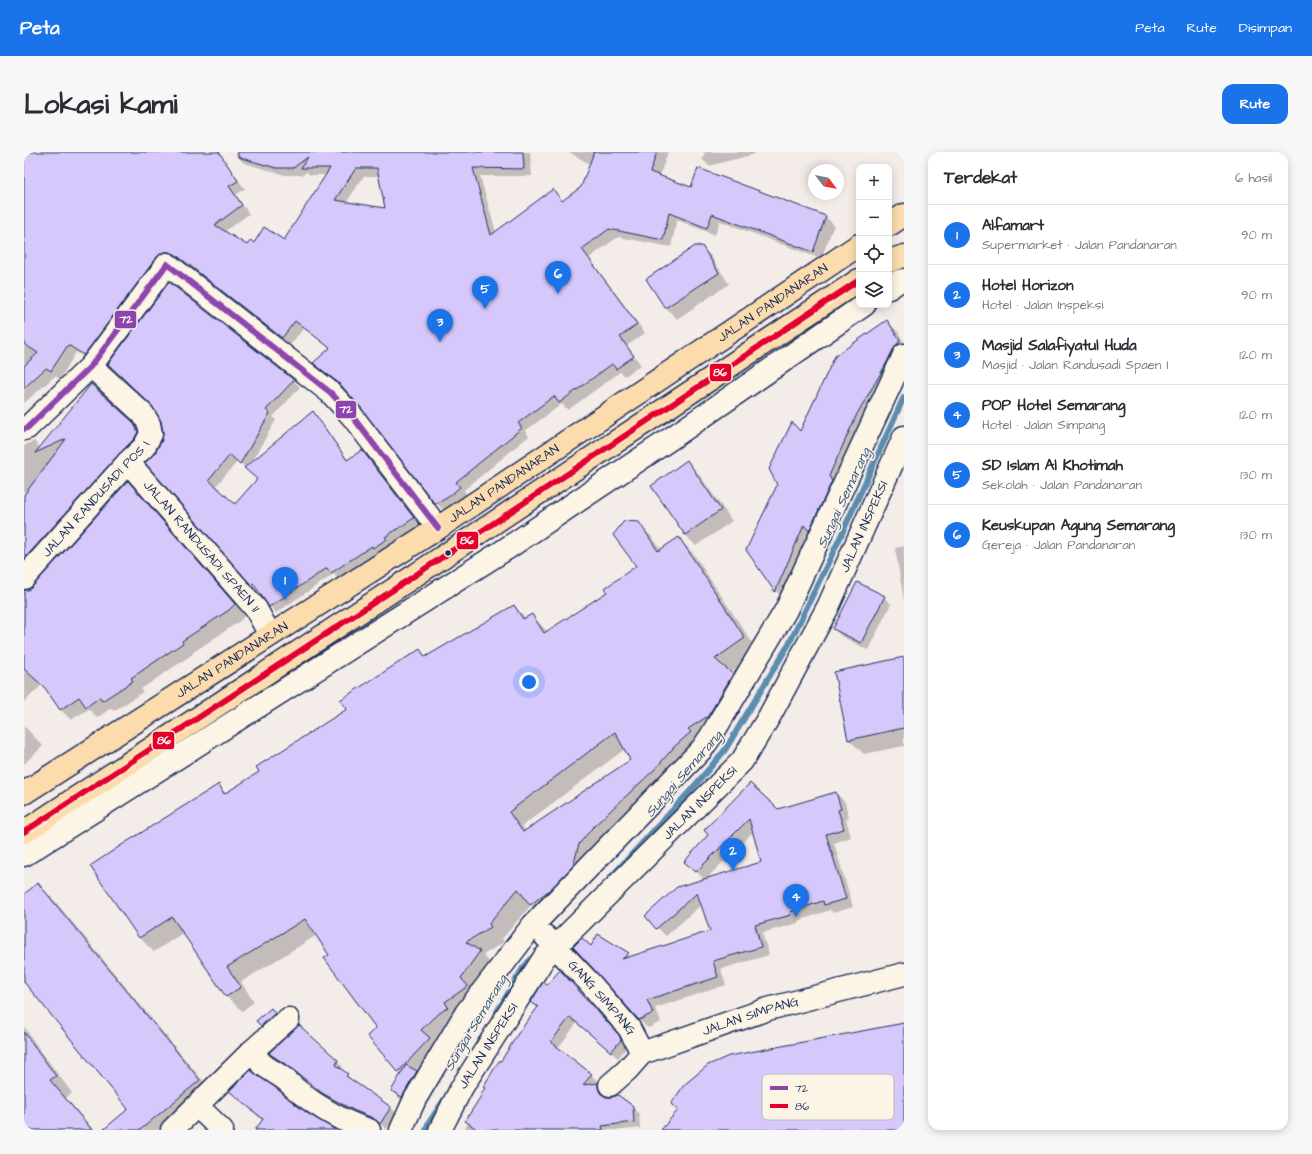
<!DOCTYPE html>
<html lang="id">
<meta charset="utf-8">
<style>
:root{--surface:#fff;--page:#f7f7f7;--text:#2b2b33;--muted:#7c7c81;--line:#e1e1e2;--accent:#1a73e8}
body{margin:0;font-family:"Architects Daughter",sans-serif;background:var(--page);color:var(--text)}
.controls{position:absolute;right:12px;top:12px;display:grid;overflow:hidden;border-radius:8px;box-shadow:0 2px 10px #0003}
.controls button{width:36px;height:36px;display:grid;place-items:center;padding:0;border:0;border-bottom:1px solid var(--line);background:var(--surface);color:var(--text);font:20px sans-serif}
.compass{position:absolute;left:784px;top:12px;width:36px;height:36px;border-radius:50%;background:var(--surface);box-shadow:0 2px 10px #0003;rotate:122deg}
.you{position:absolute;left:505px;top:530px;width:14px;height:14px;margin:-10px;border:3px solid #fff;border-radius:50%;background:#1a73e8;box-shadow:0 0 0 6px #1a73e833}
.badge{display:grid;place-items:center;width:26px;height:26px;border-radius:50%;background:var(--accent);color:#fff;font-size:13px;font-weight:700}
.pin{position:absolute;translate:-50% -33px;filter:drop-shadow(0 1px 2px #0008)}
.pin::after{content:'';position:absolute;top:21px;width:14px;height:12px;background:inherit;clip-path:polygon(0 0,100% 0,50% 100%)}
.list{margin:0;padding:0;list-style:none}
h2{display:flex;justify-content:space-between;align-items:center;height:52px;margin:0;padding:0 16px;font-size:17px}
h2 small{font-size:13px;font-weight:400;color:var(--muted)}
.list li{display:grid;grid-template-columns:26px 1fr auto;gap:12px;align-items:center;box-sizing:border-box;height:60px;padding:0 16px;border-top:1px solid var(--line)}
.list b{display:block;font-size:15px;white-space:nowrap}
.list p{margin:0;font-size:13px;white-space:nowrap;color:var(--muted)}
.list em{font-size:13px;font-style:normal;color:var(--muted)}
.icon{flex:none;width:22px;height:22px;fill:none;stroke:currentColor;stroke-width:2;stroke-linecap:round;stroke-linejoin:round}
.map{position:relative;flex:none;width:880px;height:978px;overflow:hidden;border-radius:12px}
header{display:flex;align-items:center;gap:24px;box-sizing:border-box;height:56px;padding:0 20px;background:var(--accent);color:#fff}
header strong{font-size:19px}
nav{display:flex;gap:22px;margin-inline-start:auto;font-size:14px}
.intro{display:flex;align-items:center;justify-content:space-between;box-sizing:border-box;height:96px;padding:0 24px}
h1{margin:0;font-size:28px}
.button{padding:10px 18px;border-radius:12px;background:var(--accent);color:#fff;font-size:14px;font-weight:700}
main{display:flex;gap:24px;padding:0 24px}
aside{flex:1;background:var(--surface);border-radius:12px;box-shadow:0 2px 10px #0003}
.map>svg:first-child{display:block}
</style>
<header>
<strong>Peta</strong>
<nav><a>Peta</a><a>Rute</a><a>Disimpan</a></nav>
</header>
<div class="intro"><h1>Lokasi kami</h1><a class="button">Rute</a></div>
<main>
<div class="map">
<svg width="880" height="978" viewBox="0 0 880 978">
<rect width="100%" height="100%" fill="#f4ece9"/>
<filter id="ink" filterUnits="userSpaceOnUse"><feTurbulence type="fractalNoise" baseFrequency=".025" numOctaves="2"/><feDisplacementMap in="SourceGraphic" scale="8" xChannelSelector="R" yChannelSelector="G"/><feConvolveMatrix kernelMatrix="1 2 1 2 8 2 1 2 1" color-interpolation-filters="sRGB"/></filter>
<g filter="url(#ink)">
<g fill="#0003" fill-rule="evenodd">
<path d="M0,0H194L221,37L212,43L225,62L200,80L223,94L261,89L303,23H286L283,20L278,23H261L220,11L212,3L213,0H506L508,24H456L472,80L529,38L539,49L558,35L567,13L545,0H644L635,25L667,37L674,17L802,65L810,73L797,107L696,69L691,83L653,68L647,95L594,85L565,106L621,181L603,194L617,213L601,224L596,220L544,258L538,252L501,279L505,284L440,338L443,343L420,359L412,351L338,255L323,238L290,211L307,197L280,176L266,193L160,110L153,107L68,210L52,200L36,227L31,224L0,251ZM340,24H356L362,57L322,51Z"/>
<polygon points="681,0 729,0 731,2 685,14 678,7"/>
<polygon points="675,92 686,103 705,132 653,167 642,156 623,127"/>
<path d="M146,131L270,229L276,235L249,265L252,268L227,311L288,261L295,267L324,308L338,299L345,306L396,373L367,392L369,394L357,401L355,400L314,427L310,422L252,461L246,454L235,439L123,311L132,302L139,288ZM214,309L234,328L211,354L191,335Z"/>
<polygon points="863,169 874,180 880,190 880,208 762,450 752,439 724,398 754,333 776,280"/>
<polygon points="68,233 120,282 0,429 0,307 1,306 0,294 10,289 16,296"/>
<polygon points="663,310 674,321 708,369 672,394 661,383 628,334"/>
<polygon points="104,330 221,463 216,469 168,501 169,502 117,537 119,540 90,559 87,556 73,566 65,557 47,568 36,557 24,538 18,533 0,550 0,460"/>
<path d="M614,371L629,386L637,398L654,386L669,401L735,501L706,521L723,537L521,767L507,753L478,787L480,790L459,803L469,814L423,880L411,892L420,901L386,952L376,947L368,939L378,922L344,884L354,876L293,783L217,830L230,850L218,859L203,845L160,780L130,800L116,786L68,714L195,634L202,642L237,620L324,558L395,498L403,505L490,454L502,466L508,464L524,480L585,440L613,415ZM601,597L607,608L502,679L498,674Z"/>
<polygon points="880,394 880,449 871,396"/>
<polygon points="860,445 867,452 844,498 817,484 810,477"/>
<polygon points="880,506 880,594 840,602 825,588 811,521"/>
<polygon points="0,574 19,594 0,612"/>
<polygon points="812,641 821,650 825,666 822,667 827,685 810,691 829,755 809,761 806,758 774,769 774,771 738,781 745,803 697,817 702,833 631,856 637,870 624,876 615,868 567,796 574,784 607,805 688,779 678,752 642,784 622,764 738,711 730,679 681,728 662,710 686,682 682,678"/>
<polygon points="14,732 31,749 193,946 154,978 80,978 106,957 0,829 0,743"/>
<polygon points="543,826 601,891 603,895 594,906 553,871 534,896 574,929 571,933 574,932 580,939 581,946 608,955 615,962 616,976 599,978 440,978 515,856 508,850 523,835"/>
<polygon points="247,857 254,865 241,877 234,869"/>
<polygon points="0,874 11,891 48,941 42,946 70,978 0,978"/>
<polygon points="246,901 313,909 319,915 318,919 329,929 367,955 373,962 362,978 357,972 336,964 305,947"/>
<polygon points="207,939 273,955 311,978 231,978 238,968"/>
</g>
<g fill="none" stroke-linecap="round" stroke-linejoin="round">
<g stroke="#5b8db0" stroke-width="6">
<polyline points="586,726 667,638 701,598 765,492 815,388 880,245"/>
<polyline points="473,860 499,816 510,804"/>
<polyline points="402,978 404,972 420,948"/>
</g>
</g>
<g fill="#d6c8fa" stroke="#1b2f5e" fill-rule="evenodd">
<path d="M0,0H195L214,29L205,34L218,53L191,73L223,93L227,88L230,91L240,75L260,88L306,16H277L284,5L269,16H252L214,5V0H499L500,17L449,16L467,83L529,37L538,49L557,35L570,0H633L626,20L667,35L674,16L802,64L789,100L688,62L683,76L645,61L639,88L585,77L558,97L613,172L596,185L610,204L592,217L588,212L535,251L530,244L494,271L498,276L432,330L436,335L423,346L411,352L337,256L316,232L289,211L306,196L271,169L258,186L151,102L145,100H139L133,105L60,203L44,193L27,219L22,216L0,236V214L14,201L0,192ZM332,16H353L361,56L311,48Z"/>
<polygon points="671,94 678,94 695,121 641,156 622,127"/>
<polygon points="145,130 270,228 242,258 246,261 216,312 206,303 185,328 211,352 233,327 220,316 289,259 323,308 338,298 390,366 361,385 363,387 349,396 348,394 307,421 303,416 245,455 229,431 227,433 121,311 131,301 138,288 139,280 137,269 127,253 84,212"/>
<polygon points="863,168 876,188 869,198 862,212 833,262 805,324 808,329 785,379 780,373 751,440 722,398 753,333 745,317 768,270 776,279 811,204"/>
<polygon points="67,232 109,270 114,280 110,287 95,302 0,407 0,343 42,287 11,301"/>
<polygon points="663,308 697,358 661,383 627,334"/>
<polygon points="104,329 211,452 205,458 158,489 159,491 107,526 109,529 78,549 76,545 62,555 55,545 36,558 21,536 0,517 0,438 4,438 9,434"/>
<path d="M600,369L615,370L634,399L655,385L721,486L691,507L709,522L684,564L664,577L667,580L651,594L631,617L569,675L555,692L549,714L528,736L506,753L494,737L465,772L467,775L442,790L456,799L437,826L444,834L421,850L424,855L409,866L397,878L406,886L374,920L343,884L352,876L300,806L305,803L281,767L203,815L217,835L202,845L148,765L115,786L66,714L96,694L195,632L200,642L235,620L232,615L323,557L316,548L396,497L401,505L490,453L499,467L508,462L520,481L583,440L581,436L612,414L589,383ZM591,580L606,608L499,680L485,660Z"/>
<polygon points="833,430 861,444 837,491 809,477"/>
<polygon points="880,505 880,576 824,588 810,520"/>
<polygon points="726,631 754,657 812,640 817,657 814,658 820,677 802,682 822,747 800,753 799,749 766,760 767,763 731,773 737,795 689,809 694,825 623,848 629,861 615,868 574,822 549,795 558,786 567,794 574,782 605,801 598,807 686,779 673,741 632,777 621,764 653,735 737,710 725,667 672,720 660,710 684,683 680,678"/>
<polygon points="14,731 176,928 116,978 79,978 104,957 0,830 0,742"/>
<polygon points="536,818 595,883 597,888 587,900 546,865 527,890 568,922 559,933 574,931 574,936 576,941 582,945 588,945 594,943 609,954 610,970 578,974 579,978 454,978 441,969 457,944 456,943 461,936 459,935 475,909 477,909 495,880 514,855 507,850 519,830 523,833"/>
<polygon points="247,856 251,861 237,874 232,869"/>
<polygon points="880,871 880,978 637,978 654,958 647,952 660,933 684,913 705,904"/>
<polygon points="275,873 314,908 312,913 324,922 322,924 367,955 356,972 349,966 329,958 298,941 267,916 246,902 245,901"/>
<polygon points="0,880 32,924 26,928 68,978 0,978"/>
<polygon points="382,913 393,919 378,945 367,939"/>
<polygon points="227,918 252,936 283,961 312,978 231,978 239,967 205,939"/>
</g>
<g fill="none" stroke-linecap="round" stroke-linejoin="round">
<g stroke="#1b2f5e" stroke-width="25">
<g id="minor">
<polyline points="865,136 875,129 880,128"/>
<polyline points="0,277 3,276 67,214 143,112 307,241 328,264 414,376"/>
<path id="s1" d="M104,310L232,457L246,483"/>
<path id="s2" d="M0,426L104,310L120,295L127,282L125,272L119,262L67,214"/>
<polyline points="0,703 482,397 652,283 840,153"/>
<path id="s3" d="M521,784L565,830L605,876L618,901"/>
<path d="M227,900C232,903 234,907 237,911C245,918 255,922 263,929C283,949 318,970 345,978"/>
<path id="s4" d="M586,933L603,918L618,901L744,857L880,822"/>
<polyline points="173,954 198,978"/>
<polyline points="148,978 227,900 264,867"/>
<polyline points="377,978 391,947 442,861 509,773 678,597 687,584 762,458 880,203"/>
<path id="s5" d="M416,978L438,935L520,806L718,609L745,565L804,455L880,285"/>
</g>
</g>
<g stroke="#1b2f5e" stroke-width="25">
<g id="major">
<polyline points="865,73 880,63"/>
<polyline points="865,109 880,104"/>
<path id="s6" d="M0,641L414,376L835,93"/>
<polyline points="0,680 369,438 835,128"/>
</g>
</g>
<use href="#minor" stroke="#fcf5e5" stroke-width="22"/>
<use href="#major" stroke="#fcdcac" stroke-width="22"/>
<g stroke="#fcf5e5" stroke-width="9">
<polyline id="bus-1" points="0,277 3,276 67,214 143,112 307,241 328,264 414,376"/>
</g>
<g stroke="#fcf5e5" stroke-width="9">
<polyline id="bus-2" points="0,680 369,438 835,128"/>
</g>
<use href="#bus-1" stroke="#8e44ad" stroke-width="6"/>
<use href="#bus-2" stroke="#e4002b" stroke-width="6"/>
</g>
</g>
<circle fill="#1b2f5e" stroke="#fcf5e5" stroke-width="1.5" cx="424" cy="401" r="3.5"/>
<g text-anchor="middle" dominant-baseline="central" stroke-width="3" stroke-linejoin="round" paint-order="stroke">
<g font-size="13" fill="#1b2f5e" stroke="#fcf5e5">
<text stroke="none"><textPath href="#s6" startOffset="895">JALAN PANDANARAN</textPath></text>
<text stroke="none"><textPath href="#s6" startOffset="571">JALAN PANDANARAN</textPath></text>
<text stroke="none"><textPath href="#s2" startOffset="107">JALAN RANDUSADI POS I</textPath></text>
<text stroke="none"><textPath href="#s5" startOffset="745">JALAN INSPEKSI</textPath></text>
<text stroke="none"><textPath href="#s1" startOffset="112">JALAN RANDUSADI SPAEN II</textPath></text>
<text stroke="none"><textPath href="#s6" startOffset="247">JALAN PANDANARAN</textPath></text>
<text stroke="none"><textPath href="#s5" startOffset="421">JALAN INSPEKSI</textPath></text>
<text stroke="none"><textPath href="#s3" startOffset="84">GANG SIMPANG</textPath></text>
<text stroke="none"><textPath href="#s4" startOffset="160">JALAN SIMPANG</textPath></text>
<text stroke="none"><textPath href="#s5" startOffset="97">JALAN INSPEKSI</textPath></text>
</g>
<g font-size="14" font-style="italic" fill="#365680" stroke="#fcf5e5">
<text transform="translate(820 346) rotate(-65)">Sungai Semarang</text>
<text transform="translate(660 622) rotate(-49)">Sungai Semarang</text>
<text transform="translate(452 871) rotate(-59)">Sungai Semarang</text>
</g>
</g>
<rect x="738" y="922" width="132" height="46" rx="6" fill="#fcf5e5" stroke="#b8babc" stroke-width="1"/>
<rect x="746" y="934" width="18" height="4" fill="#8e44ad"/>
<rect x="746" y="952" width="18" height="4" fill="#e4002b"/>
<g font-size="11" fill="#1b2f5e">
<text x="771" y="940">72</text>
<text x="771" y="958">86</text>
</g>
<g stroke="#fcf5e5" stroke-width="1.5">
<rect x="90" y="158" width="23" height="19" rx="4" fill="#8e44ad"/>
<rect x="685" y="211" width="23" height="19" rx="4" fill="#e4002b"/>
<rect x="311" y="248" width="22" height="19" rx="4" fill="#8e44ad"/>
<rect x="432" y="379" width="23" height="19" rx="4" fill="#e4002b"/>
<rect x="128" y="579" width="23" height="19" rx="4" fill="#e4002b"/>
</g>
<g font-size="11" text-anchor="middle" font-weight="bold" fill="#fff">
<text x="102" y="171">72</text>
<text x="696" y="224">86</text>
<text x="322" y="261">72</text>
<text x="443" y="392">86</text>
<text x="140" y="592">86</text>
</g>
</svg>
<div class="controls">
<button>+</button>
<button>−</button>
<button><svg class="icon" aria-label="locate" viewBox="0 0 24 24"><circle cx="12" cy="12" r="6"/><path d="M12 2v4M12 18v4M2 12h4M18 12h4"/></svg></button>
<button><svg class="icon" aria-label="layers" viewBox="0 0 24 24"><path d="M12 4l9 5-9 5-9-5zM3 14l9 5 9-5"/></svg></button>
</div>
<svg class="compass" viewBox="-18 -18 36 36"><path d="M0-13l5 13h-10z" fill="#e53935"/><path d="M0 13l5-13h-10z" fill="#7c7c81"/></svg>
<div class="you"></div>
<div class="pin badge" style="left:261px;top:448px">1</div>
<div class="pin badge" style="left:709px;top:719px">2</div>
<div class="pin badge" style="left:416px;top:190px">3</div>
<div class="pin badge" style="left:772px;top:765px">4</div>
<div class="pin badge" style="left:461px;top:157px">5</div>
<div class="pin badge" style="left:534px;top:142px">6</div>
</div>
<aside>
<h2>Terdekat<small>6 hasil</small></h2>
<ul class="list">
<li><span class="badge">1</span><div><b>Alfamart</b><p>Supermarket · Jalan Pandanaran</p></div><em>90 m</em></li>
<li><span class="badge">2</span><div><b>Hotel Horizon</b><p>Hotel · Jalan Inspeksi</p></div><em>90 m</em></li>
<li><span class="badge">3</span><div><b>Masjid Salafiyatul Huda</b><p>Masjid · Jalan Randusadi Spaen I</p></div><em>120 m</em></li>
<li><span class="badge">4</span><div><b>POP Hotel Semarang</b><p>Hotel · Jalan Simpang</p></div><em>120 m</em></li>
<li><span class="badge">5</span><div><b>SD Islam Al Khotimah</b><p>Sekolah · Jalan Pandanaran</p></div><em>130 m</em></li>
<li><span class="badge">6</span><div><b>Keuskupan Agung Semarang</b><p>Gereja · Jalan Pandanaran</p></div><em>130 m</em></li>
</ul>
</aside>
</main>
